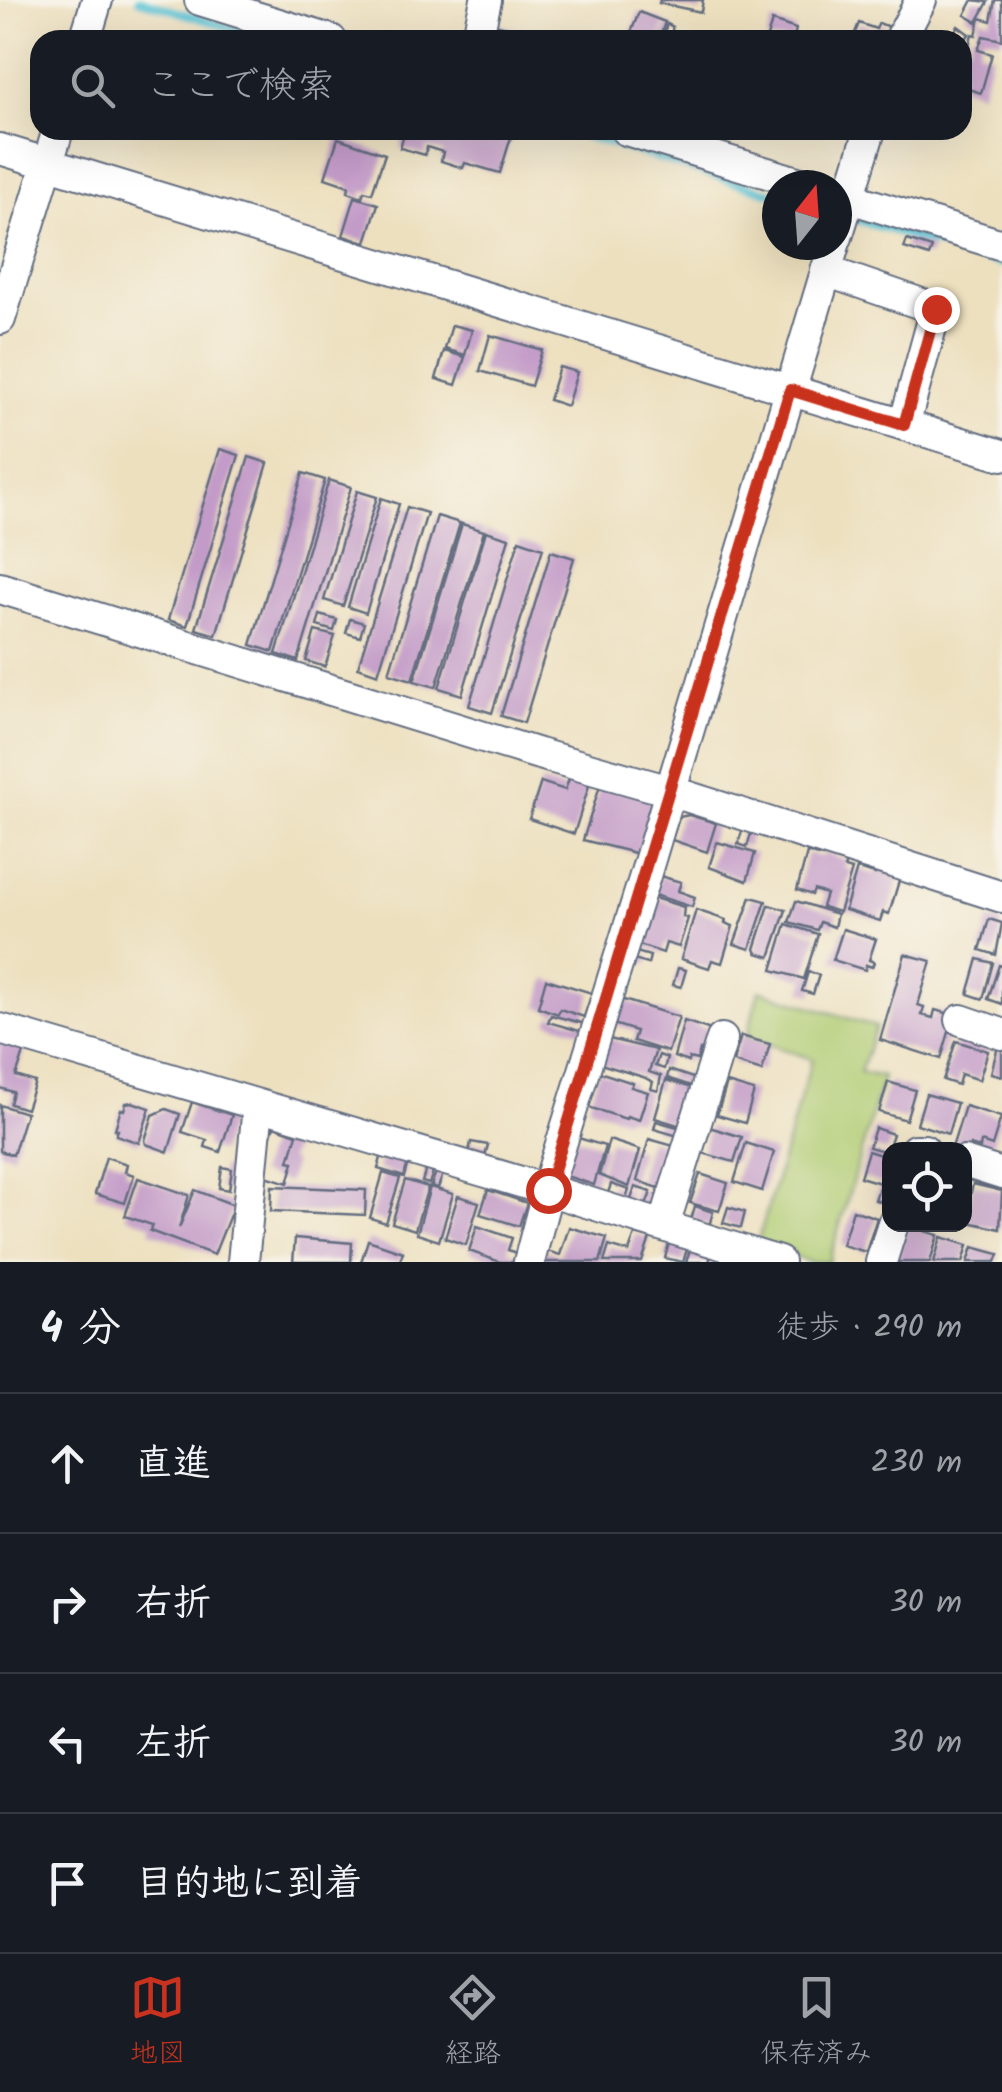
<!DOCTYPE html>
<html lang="ja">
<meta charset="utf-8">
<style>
:root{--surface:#171b24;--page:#20242c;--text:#f1f3f6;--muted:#9ea1a6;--line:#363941;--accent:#c8321e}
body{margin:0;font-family:Kalam,"Klee One",sans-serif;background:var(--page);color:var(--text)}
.controls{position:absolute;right:30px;bottom:30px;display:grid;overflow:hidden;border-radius:20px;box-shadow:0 10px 40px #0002}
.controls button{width:90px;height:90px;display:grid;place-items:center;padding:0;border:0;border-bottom:2px solid var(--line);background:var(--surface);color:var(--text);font:50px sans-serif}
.compass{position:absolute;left:762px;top:170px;width:90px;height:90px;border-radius:50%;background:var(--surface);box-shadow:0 10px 40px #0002;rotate:17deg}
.stop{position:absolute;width:30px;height:30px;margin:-22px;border:8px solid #c8321e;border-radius:50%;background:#fff}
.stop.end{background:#c8321e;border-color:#fff;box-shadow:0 2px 10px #0008}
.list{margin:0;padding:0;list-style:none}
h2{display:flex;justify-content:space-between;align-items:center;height:130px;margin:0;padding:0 40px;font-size:42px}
h2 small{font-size:32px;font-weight:400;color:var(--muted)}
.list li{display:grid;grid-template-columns:65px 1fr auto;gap:30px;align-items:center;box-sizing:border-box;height:140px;padding:0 40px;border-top:2px solid var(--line)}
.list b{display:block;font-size:38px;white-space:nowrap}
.list em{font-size:32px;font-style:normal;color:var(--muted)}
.icon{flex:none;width:55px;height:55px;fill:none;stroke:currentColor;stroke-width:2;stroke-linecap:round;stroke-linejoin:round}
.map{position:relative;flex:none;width:1002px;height:1262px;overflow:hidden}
.search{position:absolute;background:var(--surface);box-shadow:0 10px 40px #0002;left:30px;right:30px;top:30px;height:110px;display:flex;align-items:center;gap:25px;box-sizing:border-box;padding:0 35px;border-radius:30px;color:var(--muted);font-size:38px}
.sheet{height:690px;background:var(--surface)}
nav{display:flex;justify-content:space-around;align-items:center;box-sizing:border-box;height:140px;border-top:2px solid var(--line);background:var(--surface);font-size:28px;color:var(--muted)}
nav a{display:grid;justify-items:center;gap:5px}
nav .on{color:var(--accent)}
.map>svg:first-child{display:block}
</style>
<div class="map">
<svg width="1002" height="1262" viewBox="0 0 1002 1262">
<rect width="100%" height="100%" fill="#f7f3e8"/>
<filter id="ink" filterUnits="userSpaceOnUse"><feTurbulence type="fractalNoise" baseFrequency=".01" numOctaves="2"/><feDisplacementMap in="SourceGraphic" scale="20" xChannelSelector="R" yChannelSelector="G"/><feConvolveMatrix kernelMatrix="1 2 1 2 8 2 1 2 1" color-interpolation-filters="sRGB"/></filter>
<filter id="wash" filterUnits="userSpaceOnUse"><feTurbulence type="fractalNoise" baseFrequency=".0048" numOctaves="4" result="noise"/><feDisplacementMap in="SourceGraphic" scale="40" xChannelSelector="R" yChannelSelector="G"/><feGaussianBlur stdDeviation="2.25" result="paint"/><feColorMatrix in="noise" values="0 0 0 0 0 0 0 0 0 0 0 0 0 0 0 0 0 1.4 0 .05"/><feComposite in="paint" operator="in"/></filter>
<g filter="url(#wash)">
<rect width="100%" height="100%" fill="#ede0bf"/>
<polygon fill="#b1cc73" stroke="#667e68" stroke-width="2.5" points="759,990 876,1027 860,1072 883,1077 829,1262 809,1262 758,1241 812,1059 747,1037"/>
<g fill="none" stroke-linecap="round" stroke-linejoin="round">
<g stroke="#59c3d5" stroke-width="8">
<polyline points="139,0 270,40"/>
<polyline points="565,130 777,195"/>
<polyline points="860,221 1002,264"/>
</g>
</g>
<g id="blocks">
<g fill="#c39bc8">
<polygon points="660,0 703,0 701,12 659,3"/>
<polygon points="973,0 988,2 977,22 965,15"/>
<polygon points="995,0 1002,0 1002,40 983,36 978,50 992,54 981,93 962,87 962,49 963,45 969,46 972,34 976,35 980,18 991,21"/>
<polygon points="639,12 665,22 659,40 628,40"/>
<polygon points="772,21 796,29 793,40 766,40"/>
<polygon points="489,23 516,29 514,40 485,40"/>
<polygon points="859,23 876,29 879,23 894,29 890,40 852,40"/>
<polygon points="667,24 672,26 673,40 661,40"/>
<polygon points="958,26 969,34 962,45 962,40 949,40"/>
<polygon points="405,130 488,130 511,137 500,173 465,163 463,168 441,161 443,152 427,147 425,155 400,148"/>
<polygon points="338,138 385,154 372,193 364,191 362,197 348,192 349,186 325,178"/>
<polygon points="355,197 378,204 366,242 343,236"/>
<polygon points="907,240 932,248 929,256 904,248"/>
<polygon points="452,325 472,330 465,355 445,349"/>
<polygon points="490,335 542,350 531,386 480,371"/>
<polygon points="444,351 465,357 456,385 436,379"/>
<polygon points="559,367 577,372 567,406 549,400"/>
<polygon points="220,449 239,455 187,626 168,620"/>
<polygon points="249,457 268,463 216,635 196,629"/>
<polygon points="303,473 325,480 273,652 251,645"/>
<polygon points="329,480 351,487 298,661 276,654"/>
<polygon points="357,491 377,497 343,606 324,600"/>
<polygon points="381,498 399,504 366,613 348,607"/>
<polygon points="407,507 427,513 378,674 358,667"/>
<polygon points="437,516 460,523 412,680 389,673"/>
<polygon points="462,524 484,531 436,687 414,681"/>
<polygon points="486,531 509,538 462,695 439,688"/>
<polygon points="519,540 543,548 492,713 469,706"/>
<polygon points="551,551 574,558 524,723 501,716"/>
<polygon points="320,615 337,620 334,631 317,626"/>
<polygon points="350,619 364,623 360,637 346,633"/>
<polygon points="315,631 335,636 325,667 306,661"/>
<polygon points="570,776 590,782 574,834 529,819 541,782 565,790"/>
<polygon points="601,782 656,799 639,854 583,840"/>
<polygon points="689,815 716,823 707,852 672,840 679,817"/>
<polygon points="743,828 752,830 747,847 738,844"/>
<polygon points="717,842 755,853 747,881 709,867"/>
<polygon points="807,853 822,857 823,853 847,860 844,868 852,870 839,912 822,907 826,894 814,890 812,895 797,890"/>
<polygon points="877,867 901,874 889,914 883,912 880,921 845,910 857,869 875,874"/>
<polygon points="660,876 681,882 678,891 695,897 692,907 654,895"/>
<polygon points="651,897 684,907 683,917 688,918 679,947 666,943 663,953 636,944"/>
<polygon points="751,897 766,901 750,949 734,944"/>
<polygon points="796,901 837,914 834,927 820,922 817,930 789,922"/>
<polygon points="769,905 786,910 770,957 757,953 755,949"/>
<polygon points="696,910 726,920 725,923 733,926 722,963 712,960 709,968 681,959"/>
<polygon points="989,919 1002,923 996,955 980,950"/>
<polygon points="786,924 818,934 804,979 772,970"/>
<polygon points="843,929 876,939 869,960 874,962 872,967 866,965 865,970 833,960"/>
<polygon points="633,951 650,956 648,964 630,959"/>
<polygon points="905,954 931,961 918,1005 924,1007 922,1015 933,1018 935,1010 954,1015 941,1059 880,1040"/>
<polygon points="978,959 993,963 983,999 968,994"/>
<polygon points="999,965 1002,966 1002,1004 988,999"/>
<polygon points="678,968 686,970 681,987 673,985"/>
<polygon points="808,972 819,975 813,994 802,991"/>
<polygon points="546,979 592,993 584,1017 560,1009 558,1014 538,1007"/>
<polygon points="617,998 679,1017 668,1052 633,1041 636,1031 610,1023"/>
<polygon points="551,1015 585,1024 583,1032 548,1022"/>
<polygon points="684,1021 711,1030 704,1051 700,1050 697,1060 689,1058 688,1062 674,1057"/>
<polygon points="741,1036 770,1044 762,1071 733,1062"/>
<polygon points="0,1038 26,1047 16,1076 35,1082 26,1109 10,1104 13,1092 0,1088"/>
<polygon points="605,1038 656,1050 649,1072 661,1076 658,1091 651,1089 653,1082 643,1077 597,1063"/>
<polygon points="956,1041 988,1051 979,1080 961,1074 958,1085 943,1080"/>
<polygon points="998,1046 1002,1047 1002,1076 991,1073"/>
<polygon points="659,1055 667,1058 664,1069 655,1066"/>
<polygon points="669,1070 696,1079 694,1087 667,1078"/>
<polygon points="599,1072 633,1083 631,1087 648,1092 639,1120 627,1116 626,1119 588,1107"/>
<polygon points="666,1080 692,1088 681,1126 655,1118"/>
<polygon points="888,1082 915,1090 906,1120 879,1112"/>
<polygon points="727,1083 754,1091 745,1123 717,1115"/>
<polygon points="926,1094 957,1103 948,1134 917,1124"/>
<polygon points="132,1102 150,1108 139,1143 116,1135 118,1130 115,1129 121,1109 124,1110 126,1103"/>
<polygon points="192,1102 232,1115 220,1152 205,1147 207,1140 182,1132"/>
<polygon points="0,1105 26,1113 13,1155 0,1151"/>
<polygon points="965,1106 1001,1117 992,1146 981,1142 980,1148 970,1145 968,1153 952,1148"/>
<polygon points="166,1109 180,1114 168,1152 146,1144 145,1140 153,1115"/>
<polygon points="656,1121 681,1128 678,1136 654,1129"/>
<polygon points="274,1126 297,1134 289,1161 294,1162 288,1183 259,1174"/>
<polygon points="709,1127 742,1137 734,1162 702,1153"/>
<polygon points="875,1128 893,1134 887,1152 869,1147"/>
<polygon points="575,1137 605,1146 594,1185 563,1175"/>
<polygon points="649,1139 674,1146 662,1189 637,1181"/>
<polygon points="609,1140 640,1150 629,1187 599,1175"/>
<polygon points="471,1142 488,1145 485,1156 469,1152"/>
<polygon points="746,1143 774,1152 762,1191 734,1182"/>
<polygon points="868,1151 890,1158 890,1186 860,1177"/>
<polygon points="382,1154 408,1162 404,1177 378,1169"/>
<polygon points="106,1157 127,1164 125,1172 134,1175 125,1203 95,1194"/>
<polygon points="222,1167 232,1169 229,1190 219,1188"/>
<polygon points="426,1169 433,1172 429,1184 422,1182"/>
<polygon points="436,1172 443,1174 438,1188 431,1186"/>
<polygon points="383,1173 400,1178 386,1223 370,1218"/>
<polygon points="700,1174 728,1183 719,1211 690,1203"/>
<polygon points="138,1178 189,1195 179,1228 195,1190 234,1205 214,1255 150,1231 152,1225 125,1216"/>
<polygon points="405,1180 428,1187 415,1230 392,1223"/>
<polygon points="611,1184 629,1190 625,1202 607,1196"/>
<polygon points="973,1184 1002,1191 1000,1229 964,1221"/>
<polygon points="880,1185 888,1188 884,1203 875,1200"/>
<polygon points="272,1186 366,1190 365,1215 271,1211"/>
<polygon points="430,1187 453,1194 439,1241 417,1234"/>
<polygon points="635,1187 651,1192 645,1208 630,1203"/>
<polygon points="488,1190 527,1203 519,1226 480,1214"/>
<polygon points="458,1196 479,1202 466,1245 445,1238"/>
<polygon points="695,1206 713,1212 709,1226 691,1220"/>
<polygon points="728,1207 745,1212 741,1228 723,1223"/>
<polygon points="853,1210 877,1218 866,1252 842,1245"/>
<polygon points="477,1226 512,1238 508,1250 516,1253 513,1262 500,1262 469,1251"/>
<polygon points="907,1226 938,1235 930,1262 896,1262"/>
<polygon points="569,1227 607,1238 600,1262 541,1262 544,1250 560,1255"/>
<polygon points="635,1234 650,1238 642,1262 604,1262 609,1246 629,1252"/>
<polygon points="941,1237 968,1245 963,1262 934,1262"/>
<polygon points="295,1238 352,1243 351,1262 293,1262"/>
<polygon points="368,1240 403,1252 399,1262 361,1262"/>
<polygon points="669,1243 687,1249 683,1262 665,1258"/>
<polygon points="973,1247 999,1254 996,1262 968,1262"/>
<polygon points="690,1250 711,1256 709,1262 686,1262"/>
</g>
</g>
</g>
<g filter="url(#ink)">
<use href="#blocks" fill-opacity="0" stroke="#646d80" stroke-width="2.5"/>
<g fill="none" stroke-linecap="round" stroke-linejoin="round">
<g stroke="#646d80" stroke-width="34">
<g id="minor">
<polyline points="200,0 331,40"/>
<polyline points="85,40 97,0"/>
<polyline points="477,40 486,0"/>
<polyline points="900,40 921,0"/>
<polyline points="626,130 807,185"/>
<polyline points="0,149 1002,455"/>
<polyline points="837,194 1002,245"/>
<polyline points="837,237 870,130"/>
<polyline points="826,271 936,309 904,425"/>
<polyline points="0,319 58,130"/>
<polyline points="0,588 539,754 670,791 1002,897"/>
<polyline points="961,1020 1002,1034"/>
<polyline points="0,1029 548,1190 779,1262"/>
<polyline points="915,1150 924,1150"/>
<polyline points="964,1162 1002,1174"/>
<polyline points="664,1225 722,1039"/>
<polyline points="243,1262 258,1106"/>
<polyline points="529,1262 553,1170 644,879 834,245"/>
<polyline points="881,1262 893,1224"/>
</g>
</g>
<use href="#minor" stroke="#fff" stroke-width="30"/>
</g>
</g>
<g fill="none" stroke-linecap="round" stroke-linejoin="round" filter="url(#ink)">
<polyline stroke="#c8321e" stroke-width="12" points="548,1190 790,390 904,425 936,309"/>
</g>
</svg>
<div class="controls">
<button><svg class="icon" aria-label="locate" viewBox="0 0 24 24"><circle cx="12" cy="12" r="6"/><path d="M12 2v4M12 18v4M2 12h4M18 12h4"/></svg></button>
</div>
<svg class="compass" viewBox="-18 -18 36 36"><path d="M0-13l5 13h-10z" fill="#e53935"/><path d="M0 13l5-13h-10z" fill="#9ea1a6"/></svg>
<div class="stop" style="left:548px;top:1190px"></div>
<div class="stop end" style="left:936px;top:309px"></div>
<div class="search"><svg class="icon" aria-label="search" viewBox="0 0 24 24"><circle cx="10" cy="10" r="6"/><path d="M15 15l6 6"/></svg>ここで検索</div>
</div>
<section class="sheet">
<h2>4 分<small>徒歩 · 290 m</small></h2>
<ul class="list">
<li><svg class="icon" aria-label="ahead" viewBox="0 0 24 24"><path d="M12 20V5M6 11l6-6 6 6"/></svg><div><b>直進</b></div><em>230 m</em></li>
<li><svg class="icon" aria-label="right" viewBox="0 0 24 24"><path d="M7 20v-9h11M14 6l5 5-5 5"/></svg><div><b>右折</b></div><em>30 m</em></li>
<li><svg class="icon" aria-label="left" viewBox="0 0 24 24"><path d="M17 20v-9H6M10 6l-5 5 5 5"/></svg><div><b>左折</b></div><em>30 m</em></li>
<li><svg class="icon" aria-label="arrive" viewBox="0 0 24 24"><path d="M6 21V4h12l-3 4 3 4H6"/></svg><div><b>目的地に到着</b></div></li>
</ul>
</section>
<nav>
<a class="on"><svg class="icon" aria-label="map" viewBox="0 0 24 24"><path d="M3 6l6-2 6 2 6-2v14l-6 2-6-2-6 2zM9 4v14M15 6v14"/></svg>地図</a>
<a><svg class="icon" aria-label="directions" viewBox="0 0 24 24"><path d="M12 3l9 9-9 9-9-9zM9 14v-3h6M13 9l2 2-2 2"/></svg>経路</a>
<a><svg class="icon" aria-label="saved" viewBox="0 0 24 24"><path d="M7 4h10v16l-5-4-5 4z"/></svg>保存済み</a>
</nav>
